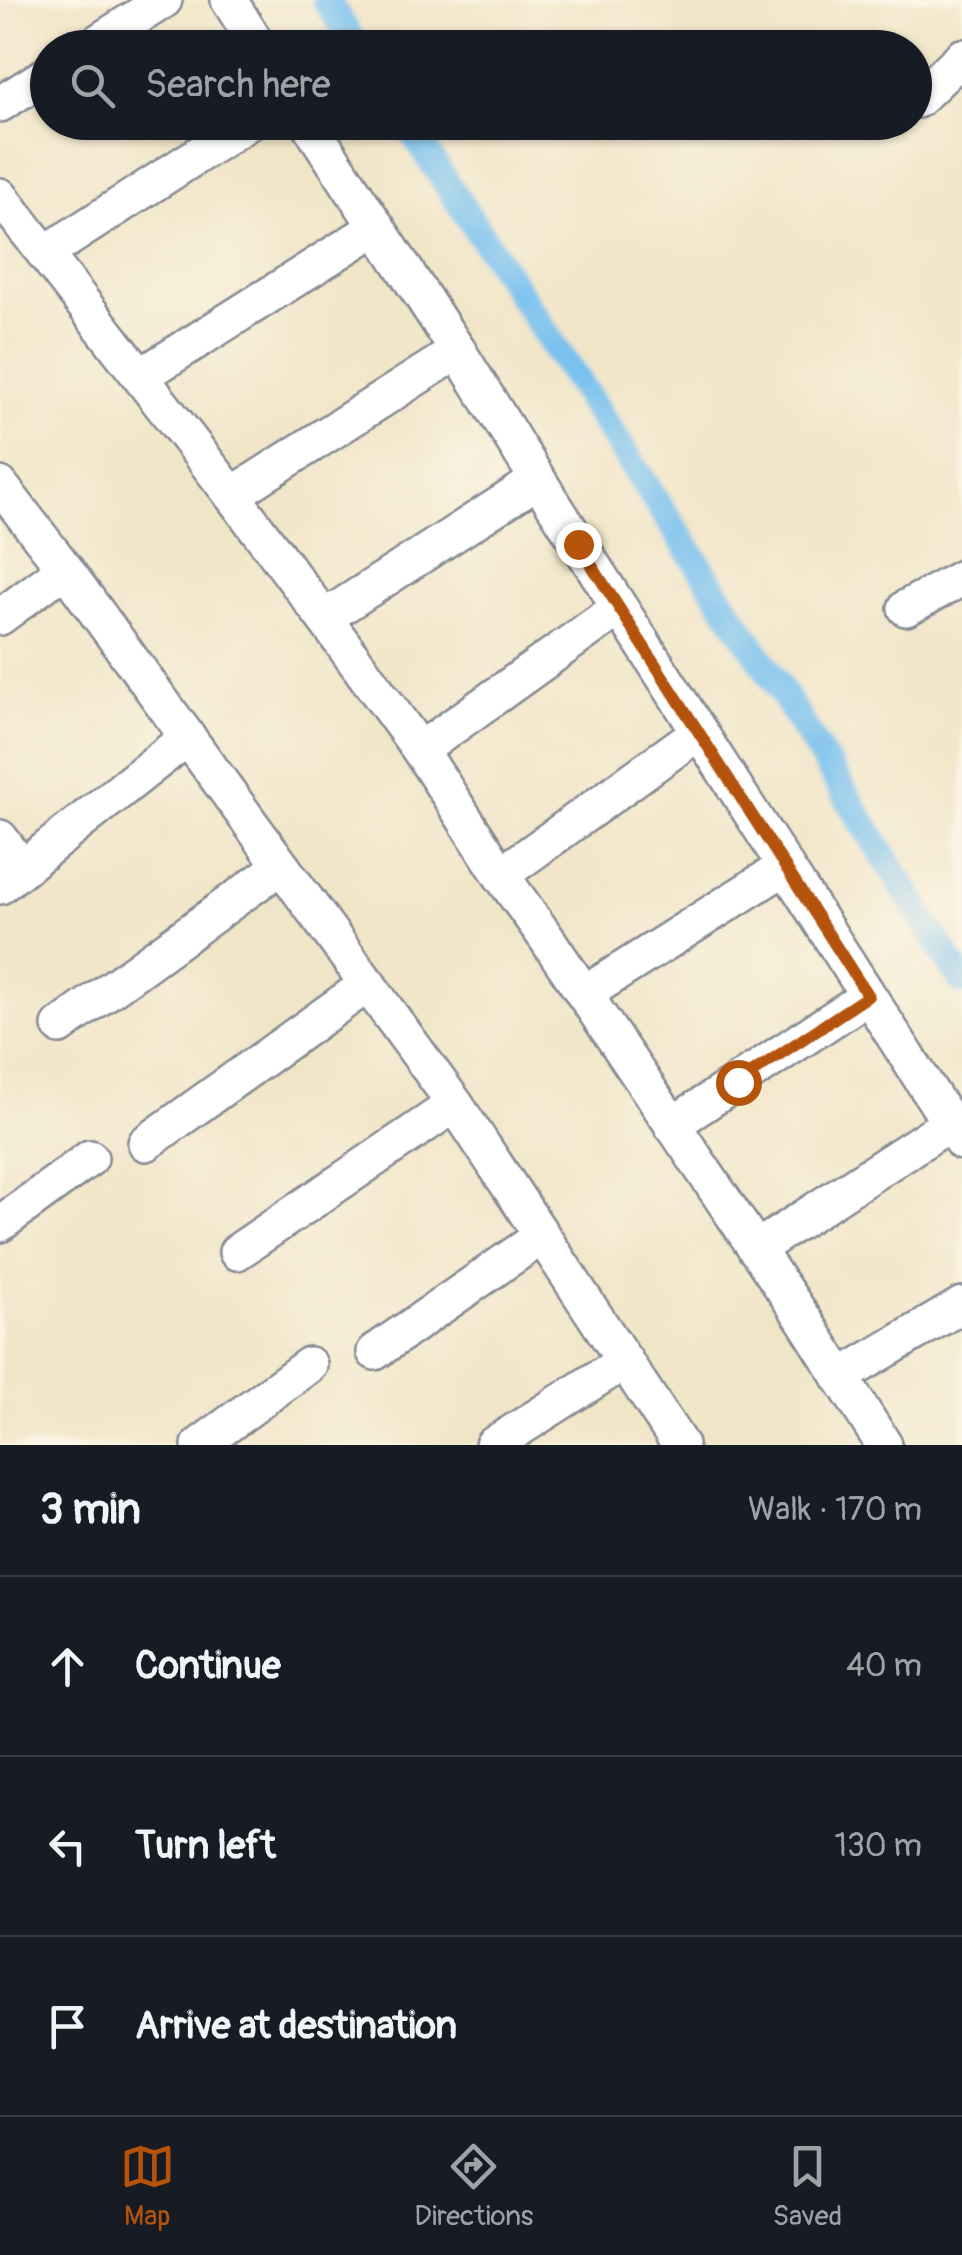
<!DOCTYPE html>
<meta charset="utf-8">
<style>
:root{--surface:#171b24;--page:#242831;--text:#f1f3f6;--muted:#9ea1a6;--line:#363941;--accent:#b45309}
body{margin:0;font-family:Pangolin,sans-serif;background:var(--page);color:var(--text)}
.stop{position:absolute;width:30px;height:30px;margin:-22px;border:8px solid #b45309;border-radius:50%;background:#fff}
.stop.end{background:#b45309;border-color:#fff;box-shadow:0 2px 10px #0008}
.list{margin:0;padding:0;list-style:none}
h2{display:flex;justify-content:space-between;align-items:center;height:130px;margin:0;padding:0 40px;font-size:42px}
h2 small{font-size:32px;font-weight:400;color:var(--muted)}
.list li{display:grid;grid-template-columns:65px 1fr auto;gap:30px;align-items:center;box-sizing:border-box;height:180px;padding:0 40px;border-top:2px solid var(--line)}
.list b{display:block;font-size:38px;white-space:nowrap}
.list em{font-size:32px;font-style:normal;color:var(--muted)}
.icon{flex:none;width:55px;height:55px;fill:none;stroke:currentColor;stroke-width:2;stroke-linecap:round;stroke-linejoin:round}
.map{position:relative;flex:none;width:962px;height:1445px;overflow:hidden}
.search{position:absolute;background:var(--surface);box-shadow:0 2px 8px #0004;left:30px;right:30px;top:30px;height:110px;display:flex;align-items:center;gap:25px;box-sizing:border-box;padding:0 35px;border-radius:55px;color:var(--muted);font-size:38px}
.sheet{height:670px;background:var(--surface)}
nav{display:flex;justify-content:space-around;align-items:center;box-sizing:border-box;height:140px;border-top:2px solid var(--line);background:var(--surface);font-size:28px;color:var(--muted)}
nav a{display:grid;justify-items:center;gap:5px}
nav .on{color:var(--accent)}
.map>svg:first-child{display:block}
</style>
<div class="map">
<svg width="962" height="1445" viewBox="0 0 962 1445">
<rect width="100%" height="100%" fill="#fcf5e5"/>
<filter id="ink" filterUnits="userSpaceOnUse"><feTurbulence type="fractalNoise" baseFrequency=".01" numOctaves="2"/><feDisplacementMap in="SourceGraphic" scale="20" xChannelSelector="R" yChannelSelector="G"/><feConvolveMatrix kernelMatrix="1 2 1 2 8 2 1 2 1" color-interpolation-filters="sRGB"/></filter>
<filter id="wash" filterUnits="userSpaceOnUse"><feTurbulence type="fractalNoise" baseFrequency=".0048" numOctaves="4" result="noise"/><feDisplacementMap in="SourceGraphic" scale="40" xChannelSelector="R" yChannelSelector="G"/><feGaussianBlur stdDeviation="2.25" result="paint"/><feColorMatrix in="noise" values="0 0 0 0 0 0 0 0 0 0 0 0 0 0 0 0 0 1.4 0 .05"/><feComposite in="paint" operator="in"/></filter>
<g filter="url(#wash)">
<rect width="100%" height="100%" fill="#f1e5c7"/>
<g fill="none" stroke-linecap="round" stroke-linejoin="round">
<g stroke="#76c0ef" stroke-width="28">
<polyline points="326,0 357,48"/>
<polyline points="406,122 768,670 962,981"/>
</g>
</g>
</g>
<g filter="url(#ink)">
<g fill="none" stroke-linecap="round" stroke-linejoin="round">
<g stroke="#868a92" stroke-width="40">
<g id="minor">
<polyline points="229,0 259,48"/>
<polyline points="89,48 164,0"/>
<polyline points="917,100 962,57"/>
<polyline points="0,104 48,74"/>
<polyline points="308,122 458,351 538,480 962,1142"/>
<polyline points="0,196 232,495 324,618 420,750 501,875 545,936 803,1318 884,1445"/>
<polyline points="46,253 249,122"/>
<polyline points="141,376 377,227"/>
<polyline points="0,485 65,569 455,1104 680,1445"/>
<polyline points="232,495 458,351"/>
<polyline points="906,608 962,578"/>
<polyline points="0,617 65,569"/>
<polyline points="324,618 538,480"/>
<polyline points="420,750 619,608"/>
<polyline points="0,838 22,868"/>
<polyline points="501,875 699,732"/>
<polyline points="0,886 188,737"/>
<polyline points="584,994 785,867"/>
<polyline points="60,1026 281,866"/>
<polyline points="672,1125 868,996"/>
<polyline points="146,1143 368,984"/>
<polyline points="0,1224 90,1158"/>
<polyline points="756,1249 950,1123"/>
<polyline points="237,1252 455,1104"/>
<polyline points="375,1352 542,1236"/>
<polyline points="840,1377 962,1305"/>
<polyline points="200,1445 309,1365"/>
<polyline points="493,1445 625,1361"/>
</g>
</g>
<use href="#minor" stroke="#fff" stroke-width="35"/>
</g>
</g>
<g fill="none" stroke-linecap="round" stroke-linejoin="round" filter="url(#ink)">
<polyline stroke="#b45309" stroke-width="12" points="578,544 868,996 738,1082"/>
</g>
</svg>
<div class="stop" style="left:738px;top:1082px"></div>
<div class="stop end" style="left:578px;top:544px"></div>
<div class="search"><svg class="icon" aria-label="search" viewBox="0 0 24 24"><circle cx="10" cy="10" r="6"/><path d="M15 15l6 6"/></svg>Search here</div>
</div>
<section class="sheet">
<h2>3 min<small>Walk · 170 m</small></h2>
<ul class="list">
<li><svg class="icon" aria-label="ahead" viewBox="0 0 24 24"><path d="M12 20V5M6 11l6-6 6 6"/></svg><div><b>Continue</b></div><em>40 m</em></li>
<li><svg class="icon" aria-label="left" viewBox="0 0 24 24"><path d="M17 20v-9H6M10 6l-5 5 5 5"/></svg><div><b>Turn left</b></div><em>130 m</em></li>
<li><svg class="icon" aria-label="arrive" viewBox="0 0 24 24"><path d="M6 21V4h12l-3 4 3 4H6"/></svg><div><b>Arrive at destination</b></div></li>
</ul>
</section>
<nav>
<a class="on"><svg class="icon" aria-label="map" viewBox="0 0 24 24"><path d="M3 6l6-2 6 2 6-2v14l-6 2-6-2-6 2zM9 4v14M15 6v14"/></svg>Map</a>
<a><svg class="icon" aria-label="directions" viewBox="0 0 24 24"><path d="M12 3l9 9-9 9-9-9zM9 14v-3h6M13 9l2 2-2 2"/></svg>Directions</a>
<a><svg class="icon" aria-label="saved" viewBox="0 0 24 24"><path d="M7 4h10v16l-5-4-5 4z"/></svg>Saved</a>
</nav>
